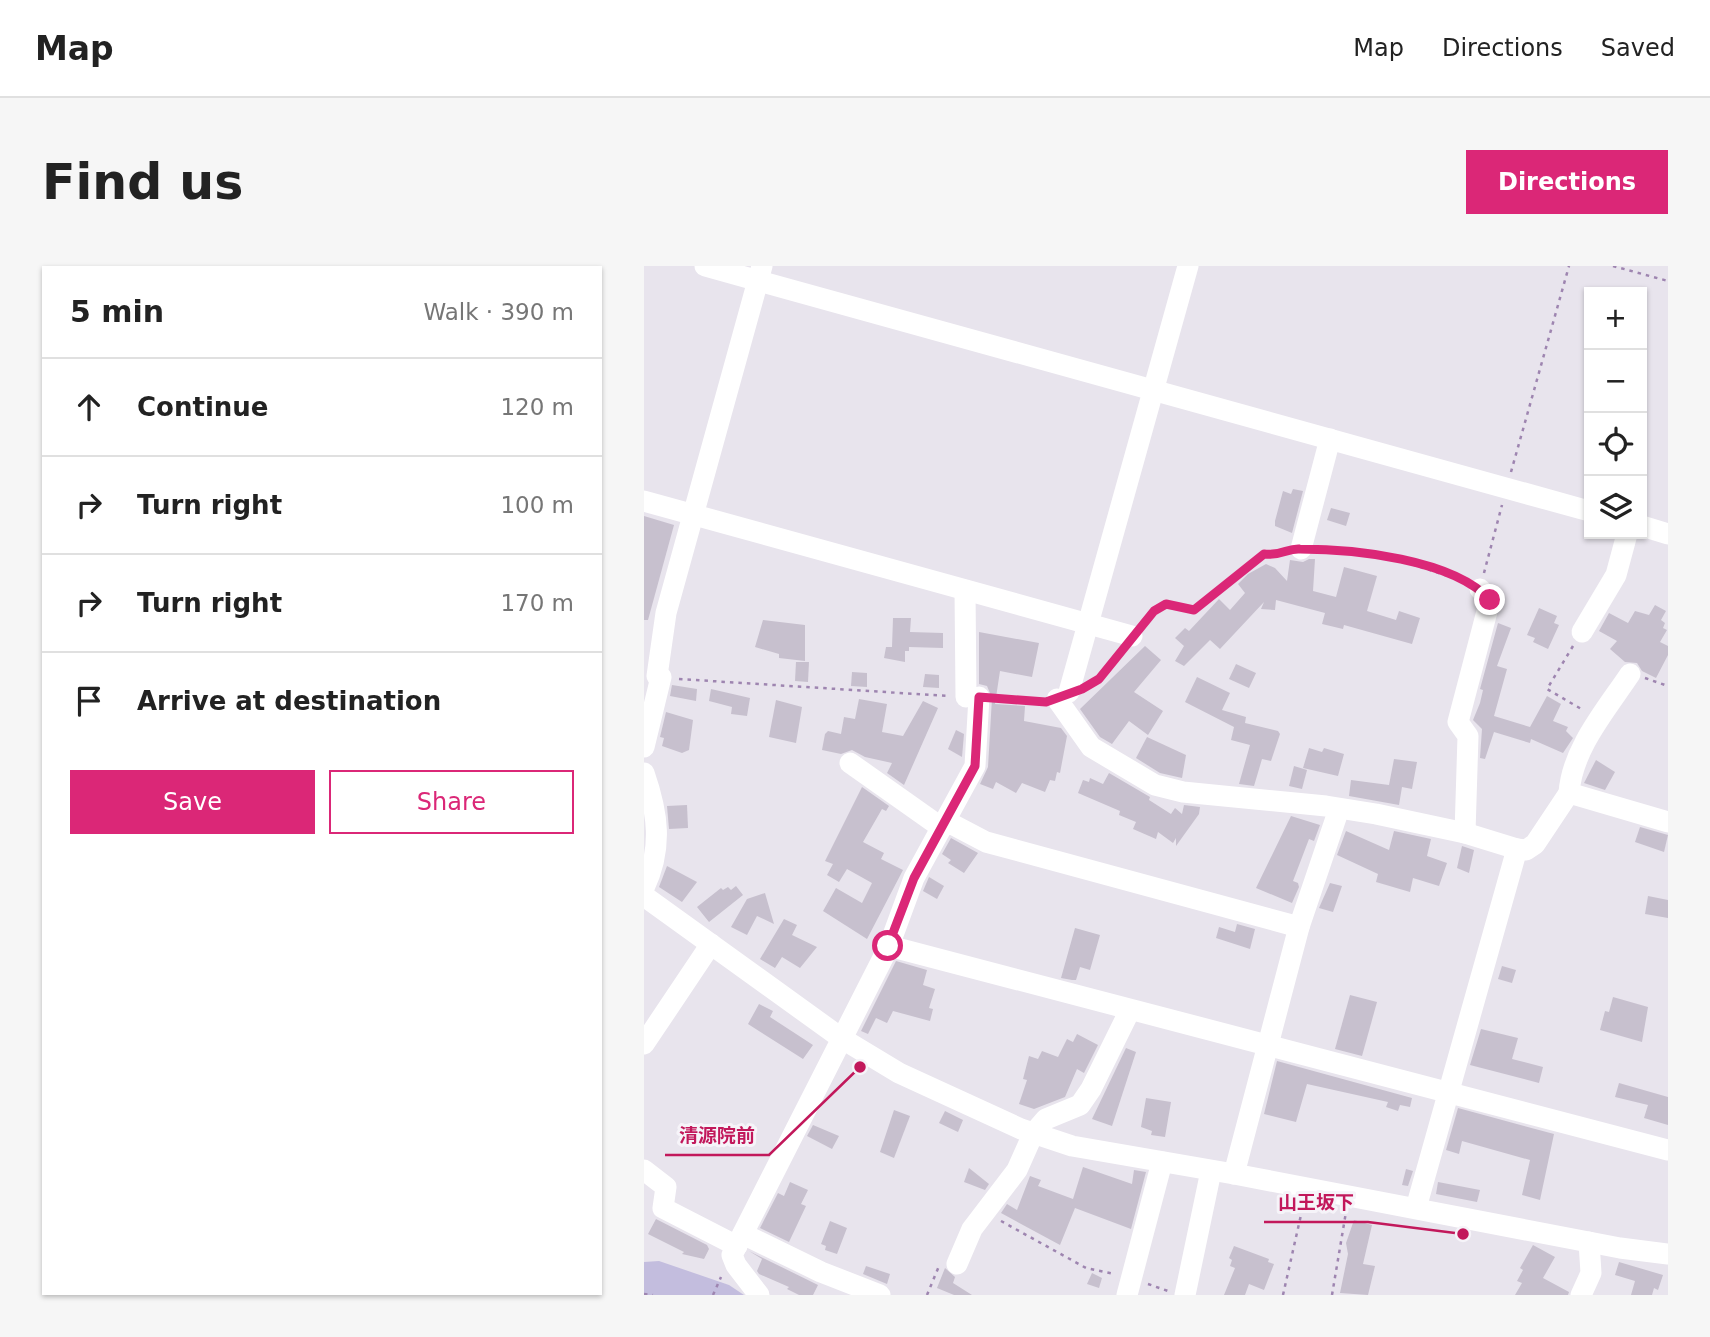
<!DOCTYPE html>
<meta charset="utf-8">
<style>
:root{--surface:#fff;--page:#f6f6f6;--text:#222;--muted:#767676;--line:#e0e0e0;--accent:#db2777}
body{margin:0;font-family:"DejaVu Sans","Noto Sans JP",sans-serif;background:var(--page);color:var(--text)}
.controls{position:absolute;right:21px;top:21px;display:grid;overflow:hidden;border-radius:0px;box-shadow:0 2px 5px #0004}
.controls button{width:63px;height:63px;display:grid;place-items:center;padding:0;border:0;border-bottom:2px solid var(--line);background:var(--surface);color:var(--text);font:35px sans-serif}
.stop{position:absolute;width:21px;height:21px;margin:-16px;border:5px solid #db2777;border-radius:50%;background:#fff}
.stop.end{background:#db2777;border-color:#fff;box-shadow:0 2px 7px #0008}
.list{margin:0;padding:0;list-style:none}
h2{display:flex;justify-content:space-between;align-items:center;height:91px;margin:0;padding:0 28px;font-size:30px}
h2 small{font-size:23px;font-weight:400;color:var(--muted)}
.list li{display:grid;grid-template-columns:46px 1fr auto;gap:21px;align-items:center;box-sizing:border-box;height:98px;padding:0 28px;border-top:2px solid var(--line)}
.list b{display:block;font-size:26px;white-space:nowrap}
.list em{font-size:23px;font-style:normal;color:var(--muted)}
.actions{display:flex;gap:14px;padding:21px 28px}
.actions a{flex:1;padding:16px 0;border:2px solid var(--accent);border-radius:0px;text-align:center;font-size:24px;color:var(--accent)}
.actions .main{background:var(--accent);color:#fff}
.icon{flex:none;width:38px;height:38px;fill:none;stroke:currentColor;stroke-width:2;stroke-linecap:round;stroke-linejoin:round}
.map{position:relative;flex:none;width:1024px;height:1029px;overflow:hidden;border-radius:0px}
header{display:flex;align-items:center;gap:42px;box-sizing:border-box;height:98px;padding:0 35px;background:var(--surface);border-bottom:2px solid var(--line)}
header strong{font-size:33px}
nav{display:flex;gap:38px;margin-inline-start:auto;font-size:24px}
.intro{display:flex;align-items:center;justify-content:space-between;box-sizing:border-box;height:168px;padding:0 42px}
h1{margin:0;font-size:49px}
.button{padding:18px 32px;border-radius:0px;background:var(--accent);color:#fff;font-size:24px;font-weight:700}
main{display:flex;gap:42px;padding:0 42px}
aside{flex:1;background:var(--surface);border-radius:0px;box-shadow:0 2px 5px #0004}
.map>svg:first-child{display:block}
</style>
<header>
<strong>Map</strong>
<nav><a>Map</a><a>Directions</a><a>Saved</a></nav>
</header>
<div class="intro"><h1>Find us</h1><a class="button">Directions</a></div>
<main>
<aside>
<h2>5 min<small>Walk · 390 m</small></h2>
<ul class="list">
<li><svg class="icon" aria-label="ahead" viewBox="0 0 24 24"><path d="M12 20V5M6 11l6-6 6 6"/></svg><div><b>Continue</b></div><em>120 m</em></li>
<li><svg class="icon" aria-label="right" viewBox="0 0 24 24"><path d="M7 20v-9h11M14 6l5 5-5 5"/></svg><div><b>Turn right</b></div><em>100 m</em></li>
<li><svg class="icon" aria-label="right" viewBox="0 0 24 24"><path d="M7 20v-9h11M14 6l5 5-5 5"/></svg><div><b>Turn right</b></div><em>170 m</em></li>
<li><svg class="icon" aria-label="arrive" viewBox="0 0 24 24"><path d="M6 21V4h12l-3 4 3 4H6"/></svg><div><b>Arrive at destination</b></div></li>
</ul>
<div class="actions"><a class="main">Save</a><a>Share</a></div>
</aside>
<div class="map">
<svg width="1024" height="1029" viewBox="0 0 1024 1029">
<rect width="100%" height="100%" fill="#e8e4ed"/>
<polygon fill="#c3bdde" points="15,995 85,1019 100,1029 0,1029 0,996"/>
<g fill="#c7c0ce">
<polygon points="649,223 659,225 648,267 631,260 631,255 639,225 647,228"/>
<polygon points="687,242 706,247 702,260 683,254"/>
<polygon points="0,250 30,259 4,354 0,354"/>
<polygon points="665,293 671,293 669,325 692,331 700,301 733,310 723,345 752,354 755,345 776,352 768,378 700,359 699,363 678,358 681,347 632,334 631,344 617,343 620,336 576,383 566,374 540,400 531,395 540,380 531,372 541,362 545,365 575,333 586,344 601,327 594,318 604,308 622,298 631,302 643,315 646,294 659,296"/>
<polygon points="1011,339 1022,345 1017,354 1021,357 1019,362 1023,364 1016,376 1024,380 1024,389 1012,412 998,405 993,397 981,396 966,383 973,375 955,365 965,347 984,357 991,345 1005,349"/>
<polygon points="895,342 913,350 910,357 915,359 904,383 889,376 891,372 883,369"/>
<polygon points="249,352 267,352 266,366 299,367 299,382 265,381 265,385 261,385 261,396 240,392 242,381 248,381"/>
<polygon points="119,354 161,359 161,395 135,392 135,388 111,381"/>
<polygon points="854,357 867,362 853,400 863,403 850,450 886,461 903,430 917,438 909,455 924,461 922,465 929,472 919,487 887,473 886,477 850,466 841,493 836,492 838,463 829,454 836,437 839,424 836,423"/>
<polygon points="335,366 395,377 388,411 356,405 351,438 381,440 380,455 417,462 423,470 416,507 413,506 411,515 406,514 401,526 378,517 372,527 352,516 349,523 336,518 344,501 348,432 343,420 335,418"/>
<polygon points="501,380 517,394 490,426 519,445 504,469 485,455 468,478 456,471 436,443"/>
<polygon points="152,396 165,396 164,416 151,415"/>
<polygon points="592,398 612,407 605,422 585,413"/>
<polygon points="208,406 223,407 223,421 207,420"/>
<polygon points="281,408 295,409 295,422 279,421"/>
<polygon points="553,411 586,427 578,444 602,451 601,457 634,465 636,468 627,495 618,493 610,520 595,518 606,479 587,474 590,461 541,436"/>
<polygon points="28,419 53,423 52,435 26,430"/>
<polygon points="67,423 106,432 103,450 87,448 88,441 65,435"/>
<polygon points="215,433 243,438 238,466 259,470 279,435 294,442 260,519 243,507 248,497 221,491 208,484 197,488 178,484 181,468 184,465 197,468 200,451 211,453"/>
<polygon points="132,434 158,441 152,477 125,471"/>
<polygon points="22,446 49,454 45,484 38,487 18,480 20,472 16,471"/>
<polygon points="312,464 320,468 318,491 304,483"/>
<polygon points="503,471 542,489 538,512 516,507 492,492"/>
<polygon points="665,482 678,486 680,482 700,488 694,510 659,502"/>
<polygon points="750,493 773,496 768,523 758,521 755,539 705,530 707,514 745,519"/>
<polygon points="952,494 971,506 961,524 940,517"/>
<polygon points="650,500 663,504 658,523 645,520"/>
<polygon points="465,507 506,531 505,534 527,548 531,542 538,548 540,539 556,541 555,548 532,580 532,572 529,577 514,566 512,573 489,563 492,556 475,549 476,545 434,527 439,514 445,516 446,512 459,518"/>
<polygon points="218,521 245,540 242,545 238,543 219,576 240,587 237,593 259,604 223,673 179,645 192,622 218,637 228,617 203,603 195,616 183,609 189,598 181,595"/>
<polygon points="43,539 44,562 25,563 23,540"/>
<polygon points="647,550 676,559 670,575 665,573 649,615 654,617 655,621 648,637 612,622"/>
<polygon points="996,561 1024,569 1020,586 991,576"/>
<polygon points="702,565 745,584 750,565 787,573 783,590 803,597 795,620 769,612 766,626 732,616 734,608 693,589"/>
<polygon points="307,572 334,587 320,607 304,597 307,594 298,588"/>
<polygon points="818,580 830,584 825,607 813,602"/>
<polygon points="23,600 53,616 38,636 15,621"/>
<polygon points="285,611 300,620 293,633 279,625"/>
<polygon points="686,617 698,620 689,646 675,642"/>
<polygon points="92,620 99,629 65,656 53,641 77,622 79,624 84,621 87,624"/>
<polygon points="121,627 130,658 113,650 103,669 87,661 103,633"/>
<polygon points="1004,630 1024,634 1024,652 1001,648"/>
<polygon points="140,653 153,659 148,669 173,681 156,702 138,691 131,702 116,693"/>
<polygon points="593,658 611,663 606,683 572,672 575,661 591,666"/>
<polygon points="431,662 456,669 446,704 436,701 432,714 428,714 417,712"/>
<polygon points="252,695 283,704 279,719 291,723 285,742 289,743 286,755 249,745 243,757 232,752 224,768 217,765"/>
<polygon points="858,700 872,704 868,717 854,713"/>
<polygon points="706,729 733,736 718,790 691,783"/>
<polygon points="969,731 1004,741 998,776 956,764 961,745 965,746"/>
<polygon points="115,738 129,745 126,751 169,779 159,793 104,758"/>
<polygon points="837,763 874,772 868,793 899,801 895,817 826,799"/>
<polygon points="433,768 454,779 440,807 433,803 421,831 390,843 375,838 383,814 379,813 385,790 394,793 398,785 414,791 423,773 429,776"/>
<polygon points="482,782 492,786 468,860 448,853"/>
<polygon points="633,795 768,832 766,841 756,839 754,845 742,841 744,836 663,818 652,856 620,848"/>
<polygon points="975,817 1024,831 1024,859 1000,852 1004,839 971,831"/>
<polygon points="502,832 527,836 521,871 507,869 508,865 497,861"/>
<polygon points="814,842 910,868 896,934 878,929 886,894 818,875 815,888 802,884"/>
<polygon points="250,844 266,850 250,892 236,886"/>
<polygon points="301,845 319,854 314,866 295,857"/>
<polygon points="169,859 195,870 188,883 163,870"/>
<polygon points="439,901 488,918 490,904 502,906 487,963 431,942 416,979 357,947 363,938 373,944 386,910 397,914 394,920 429,933"/>
<polygon points="325,902 345,918 341,924 320,916"/>
<polygon points="762,903 769,905 764,920 758,919"/>
<polygon points="146,916 164,924 157,938 162,940 145,976 116,962 134,927 140,930"/>
<polygon points="794,916 836,924 833,936 792,928"/>
<polygon points="12,953 63,979 65,983 60,993 38,988 40,986 4,968"/>
<polygon points="710,954 728,959 719,998 731,1000 724,1029 696,1027 704,988 702,977"/>
<polygon points="186,955 203,962 193,988 181,984 182,980 177,978"/>
<polygon points="889,979 911,991 899,1012 925,1026 924,1029 871,1029 878,1017 873,1015 879,1004 876,1002"/>
<polygon points="590,980 625,993 624,996 630,998 620,1024 605,1018 601,1029 580,1029 591,1002 586,1000 588,994 585,992"/>
<polygon points="105,985 174,1019 169,1029 155,1029 143,1023 145,1021 115,1008 113,1005 118,993"/>
<polygon points="975,996 1019,1009 1014,1024 1010,1022 1008,1029 987,1029 991,1015 971,1009"/>
<polygon points="222,1000 246,1008 243,1018 219,1008"/>
<polygon points="301,1002 311,1011 309,1017 328,1029 310,1029 293,1022"/>
<polygon points="448,1007 458,1012 455,1022 443,1018"/>
</g>
<g fill="none" stroke-linecap="round" stroke-linejoin="round">
<g stroke="#9e85b0" stroke-width="2.5" stroke-dasharray="3.5 5" stroke-linecap="butt">
<polyline points="969,0 1024,15"/>
<polyline points="867,206 925,0"/>
<polyline points="676,284 743,290 819,315"/>
<polyline points="840,307 858,239"/>
<polyline points="499,358 510,345 522,338 550,344 620,288 639,288"/>
<polyline points="929,380 903,423 939,444"/>
<polyline points="1001,412 1021,419"/>
<polyline points="35,413 304,430"/>
<polyline points="447,418 455,413 477,384"/>
<polyline points="353,433 395,436"/>
<polyline points="357,955 442,1002 470,1008"/>
<polyline points="504,1018 524,1025"/>
<polyline points="0,1028 9,1029"/>
<polyline points="69,1029 77,1011"/>
<polyline points="283,1029 295,1000"/>
<polyline points="639,1029 659,940"/>
<polyline points="688,1029 702,946"/>
</g>
<g stroke="#fff" stroke-width="21">
<polyline points="61,0 945,245"/>
<polyline points="0,235 488,370"/>
<polyline points="998,260 1024,268"/>
<polyline points="657,283 686,173"/>
<polyline points="321,324 322,431"/>
<polyline points="938,366 972,309 983,268"/>
<polyline points="13,410 22,347 118,0"/>
<polyline points="425,426 544,0"/>
<polyline points="413,433 447,481 511,519 539,526 682,540 732,548 821,567 873,583"/>
<polyline points="0,481 17,411"/>
<polyline points="206,497 298,562"/>
<path d="M0,507C14,547 19,582 0,622"/>
<path d="M925,527C928,483 962,444 986,408"/>
<polyline points="302,555 342,576 655,661"/>
<polyline points="821,567 824,470 814,456 846,334 836,323"/>
<polyline points="0,630 197,772 255,807 377,863 428,880 590,908 976,982 1024,988"/>
<polyline points="245,680 1024,884"/>
<polyline points="0,778 67,678"/>
<polyline points="0,904 22,921 19,942 93,980"/>
<polyline points="590,908 655,661 695,543"/>
<polyline points="772,942 873,583 882,584 891,578 925,527 1024,556"/>
<polyline points="99,968 177,1006 236,1029"/>
<polyline points="313,998 328,963 373,904 389,868 402,853 436,839 447,823 486,744"/>
<polyline points="115,1029 92,999 88,989 245,680 270,612 331,500 335,431"/>
<polyline points="483,1029 518,896"/>
<polyline points="541,1029 567,905"/>
<polyline points="937,1029 947,1007 945,976"/>
</g>
</g>
<g fill="none" stroke-linecap="round" stroke-linejoin="round">
<path stroke="#db2777" stroke-width="9" d="M244,680L270,612L331,500L335,431L402,436L438,423L455,413L510,345L522,338L550,344L620,288C639,290 643,282 656,283C709,283 809,293 846,334"/>
</g>
<path fill="none" stroke="#c2185b" stroke-width="2.5" d="M216 801L125 889H21M819 968L724 956H620"/>
<g fill="#c2185b" stroke="#f6f4f9" stroke-width="2.5">
<circle cx="216" cy="801" r="7"/>
<circle cx="819" cy="968" r="7"/>
</g>
<g font-size="19" text-anchor="middle" font-weight="bold" fill="#c2185b" stroke="#f6f4f9" stroke-width="6" stroke-linejoin="round" paint-order="stroke">
<text x="73" y="876">清源院前</text>
<text x="672" y="943">山王坂下</text>
</g>
</svg>
<div class="controls">
<button>+</button>
<button>−</button>
<button><svg class="icon" aria-label="locate" viewBox="0 0 24 24"><circle cx="12" cy="12" r="6"/><path d="M12 2v4M12 18v4M2 12h4M18 12h4"/></svg></button>
<button><svg class="icon" aria-label="layers" viewBox="0 0 24 24"><path d="M12 4l9 5-9 5-9-5zM3 14l9 5 9-5"/></svg></button>
</div>
<div class="stop" style="left:244px;top:680px"></div>
<div class="stop end" style="left:846px;top:334px"></div>
</div>
</main>
